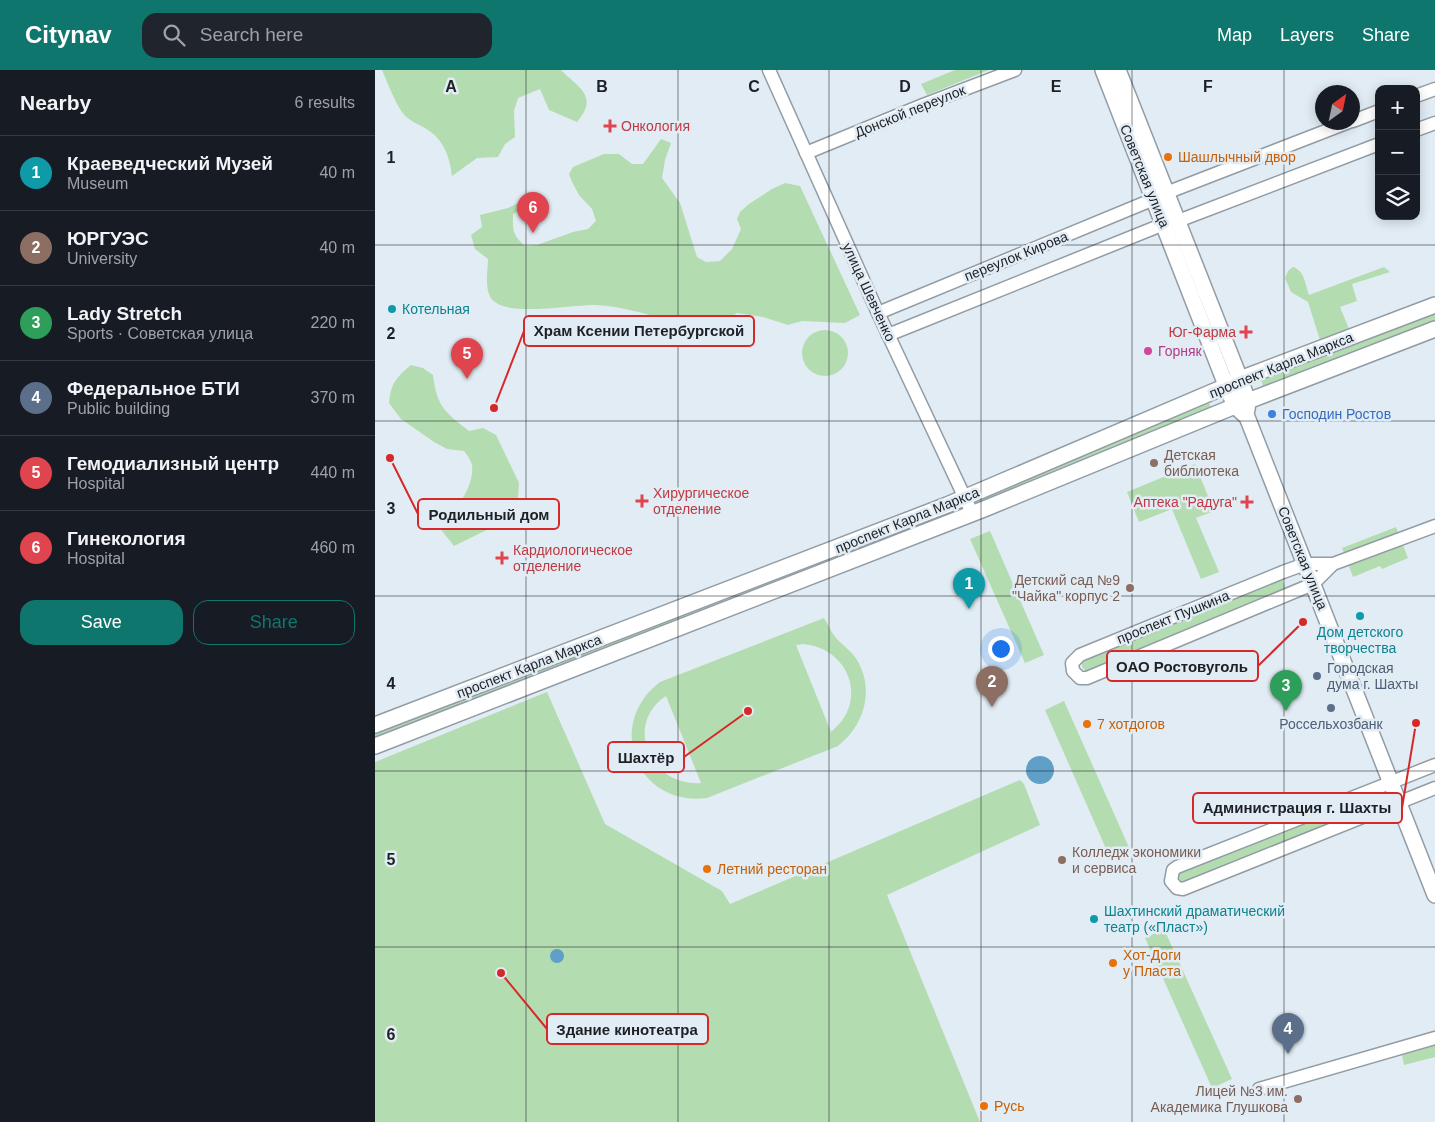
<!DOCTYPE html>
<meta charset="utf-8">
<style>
:root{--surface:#171b24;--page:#20242c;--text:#f1f3f6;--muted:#9ea1a6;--line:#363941;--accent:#0f766e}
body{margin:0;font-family:Arial,sans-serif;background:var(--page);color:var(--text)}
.controls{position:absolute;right:15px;top:15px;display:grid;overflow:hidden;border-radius:10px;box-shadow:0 2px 12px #0003}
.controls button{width:45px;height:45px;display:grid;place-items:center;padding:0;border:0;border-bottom:1px solid var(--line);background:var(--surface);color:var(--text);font:25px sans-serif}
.compass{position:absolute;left:940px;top:15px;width:45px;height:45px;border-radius:50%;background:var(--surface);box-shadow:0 2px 12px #0003;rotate:33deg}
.you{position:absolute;left:625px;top:578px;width:18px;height:18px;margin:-12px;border:4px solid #fff;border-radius:50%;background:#1a73e8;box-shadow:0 0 0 8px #1a73e833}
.badge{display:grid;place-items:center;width:32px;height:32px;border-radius:50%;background:var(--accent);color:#fff;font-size:16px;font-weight:700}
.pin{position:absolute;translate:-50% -41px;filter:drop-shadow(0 1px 2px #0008)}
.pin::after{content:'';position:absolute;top:26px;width:18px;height:15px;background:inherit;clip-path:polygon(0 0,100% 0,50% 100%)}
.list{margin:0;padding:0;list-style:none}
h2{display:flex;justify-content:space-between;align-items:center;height:65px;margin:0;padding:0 20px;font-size:21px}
h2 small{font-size:16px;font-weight:400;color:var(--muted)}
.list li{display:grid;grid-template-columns:32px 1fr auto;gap:15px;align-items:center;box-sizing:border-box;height:75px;padding:0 20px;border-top:1px solid var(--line)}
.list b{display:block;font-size:19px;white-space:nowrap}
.list p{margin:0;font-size:16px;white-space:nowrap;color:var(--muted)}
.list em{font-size:16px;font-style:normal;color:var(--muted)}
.actions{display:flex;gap:10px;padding:15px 20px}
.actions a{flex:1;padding:11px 0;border:1px solid var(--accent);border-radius:15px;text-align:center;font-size:18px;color:var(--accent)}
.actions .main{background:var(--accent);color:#fff}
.icon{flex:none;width:28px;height:28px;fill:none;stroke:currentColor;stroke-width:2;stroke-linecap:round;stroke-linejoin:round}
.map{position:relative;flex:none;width:1060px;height:1052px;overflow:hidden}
header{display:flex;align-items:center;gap:30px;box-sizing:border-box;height:70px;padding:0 25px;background:var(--accent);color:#fff}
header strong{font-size:24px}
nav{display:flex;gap:28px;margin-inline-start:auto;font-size:18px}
.search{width:350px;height:45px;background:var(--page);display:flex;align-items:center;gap:12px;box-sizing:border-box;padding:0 18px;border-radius:15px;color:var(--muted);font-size:19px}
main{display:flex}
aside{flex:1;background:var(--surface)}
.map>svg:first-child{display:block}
</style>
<header>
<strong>Citynav</strong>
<div class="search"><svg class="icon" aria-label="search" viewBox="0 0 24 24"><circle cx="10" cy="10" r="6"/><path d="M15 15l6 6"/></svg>Search here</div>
<nav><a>Map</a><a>Layers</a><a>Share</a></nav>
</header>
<main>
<aside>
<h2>Nearby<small>6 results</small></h2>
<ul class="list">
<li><span class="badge" style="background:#0f9aa8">1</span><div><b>Краеведческий Музей</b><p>Museum</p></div><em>40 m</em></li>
<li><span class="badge" style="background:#8d6e63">2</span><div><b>ЮРГУЭС</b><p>University</p></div><em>40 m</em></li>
<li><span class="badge" style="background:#2e9e5b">3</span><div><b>Lady Stretch</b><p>Sports · Советская улица</p></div><em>220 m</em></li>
<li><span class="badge" style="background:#5c6f8a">4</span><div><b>Федеральное БТИ</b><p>Public building</p></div><em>370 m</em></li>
<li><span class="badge" style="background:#e0444e">5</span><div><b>Гемодиализный центр</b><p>Hospital</p></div><em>440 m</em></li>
<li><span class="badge" style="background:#e0444e">6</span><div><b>Гинекология</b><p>Hospital</p></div><em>460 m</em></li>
</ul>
<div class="actions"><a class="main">Save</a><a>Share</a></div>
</aside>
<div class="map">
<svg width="1060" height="1052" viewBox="0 0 1060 1052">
<rect width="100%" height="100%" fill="#e2ecf4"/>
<g fill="#b4dcb1" fill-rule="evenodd">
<path d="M7,0H186C204,18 224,26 202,52L174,40L165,19L143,28L139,41L140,67L130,74L123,87L102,88L77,106C75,88 69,70 53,60C44,54 33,51 27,42C20,32 12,12 7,0Z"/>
<polygon points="580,0 614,0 552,25 546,14"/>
<path d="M286,69L296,73L290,90L287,108L305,133L322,187L331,192L345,191L357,179L366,159L362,149L365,142L374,134L397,119L410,113L425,116L485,245L470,253L427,251L413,255L388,247L362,243C352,250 342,262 330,262C308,261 291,249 271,244C258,240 232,235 218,235C196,235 137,246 120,232C108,224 113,201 113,189L100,179L96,165L107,157L105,145L133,138L164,123L167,131L138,144C138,161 137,164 150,176L162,175L198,162L213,159L221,151L217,139L204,125L197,112L194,104L198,97L229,84H244L257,94H268Z"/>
<path d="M918,197C930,201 930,214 934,225L1009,197L1015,202L977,214L982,231L965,237L974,259L945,270L933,232L916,222L910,208L913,201Z"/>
<polygon points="1060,240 1060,254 889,319 885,307"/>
<circle cx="450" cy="283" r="23"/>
<path d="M36,295L48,298L58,305C62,337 70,342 94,361L108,358L121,365L144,413L143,427L130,442L126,453L79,476L63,456V451C67,446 74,443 79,439C90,428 99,410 97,395C96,390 92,385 89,381L72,379L59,372L26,349L14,333C16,313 21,308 36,295Z"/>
<polygon points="833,330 837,340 610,434 606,425"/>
<polygon points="820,394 839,441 821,448 844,502 826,509 797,439 764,452 752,422"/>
<polygon points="571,441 573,446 0,668 0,662"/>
<polygon points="1021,457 1033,488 1007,499 1005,496 978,507 967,478"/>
<polygon points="615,461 669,585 650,593 595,469"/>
<polygon points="905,505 913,522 713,603 707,597 707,590"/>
<path d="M449,548C453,554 456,562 461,568C468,576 477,581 482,590C500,620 489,656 463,676L332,728C262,737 229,655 285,612ZM428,574C475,578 494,632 456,662L421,575ZM291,626L326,713C275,717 248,654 291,626Z"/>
<polygon points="172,622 230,754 347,821 355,834 645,710 649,714 665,755 512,825 605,1052 0,1052 0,692"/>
<polygon points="689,631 756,782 736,790 670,640"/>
<polygon points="994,725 999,738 807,814 802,803"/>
<polygon points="789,859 857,1009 837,1018 770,868"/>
<polygon points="1060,975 1060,987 1029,995 1027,985"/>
</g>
<g fill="#609fc7">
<circle cx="665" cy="700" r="14"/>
<circle cx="182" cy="886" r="7"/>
</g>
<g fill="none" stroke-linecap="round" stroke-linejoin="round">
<g stroke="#929ca4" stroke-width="15">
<g id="minor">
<polyline points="394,0 503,243 597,443"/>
<polyline points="1041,26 1060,19"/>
<polyline points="978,51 1004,41"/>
<polyline points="1041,60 1060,53"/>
<polyline points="431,83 548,35 640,0"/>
<polyline points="791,123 974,52"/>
<polyline points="803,151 1004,74"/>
<polyline points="503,243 779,129"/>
<polyline points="513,265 789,154"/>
<polyline points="958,494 938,514 712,608 705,608 698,601 697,593 705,585 908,502 930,494 958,494 1060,456"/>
<polyline points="1060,695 802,797 798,800 796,811 802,818 808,819 1060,718"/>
<polyline points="884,1019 1060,968"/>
</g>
</g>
<g stroke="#929ca4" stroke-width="18">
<g id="major">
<polyline points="728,0 851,315 860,336 872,347 1060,825"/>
<polyline points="743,0 865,309 873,331 872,340"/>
<polyline points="0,655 572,435 842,320 865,309 1060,235"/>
<polyline points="0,676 609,439 860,336 1060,259"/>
</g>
</g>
<use href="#minor" stroke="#fff" stroke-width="12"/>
<use href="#major" stroke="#fff" stroke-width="15"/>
</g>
<path fill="none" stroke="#1d2024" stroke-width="1" stroke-opacity="0.55" d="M151,0V1052M303,0V1052M454,0V1052M606,0V1052M757,0V1052M909,0V1052M0,175H1060M0,351H1060M0,526H1060M0,701H1060M0,877H1060"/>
<g fill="#e0444e" stroke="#e2ecf4" stroke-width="2">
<path d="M232.5 48.5h5v5h5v5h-5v5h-5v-5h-5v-5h5z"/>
<path d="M868.5 254.5h5v5h5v5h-5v5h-5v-5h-5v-5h5z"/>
<path d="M264.5 423.5h5v5h5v5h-5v5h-5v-5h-5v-5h5z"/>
<path d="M869.5 424.5h5v5h5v5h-5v5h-5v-5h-5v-5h5z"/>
<path d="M124.5 480.5h5v5h5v5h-5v5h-5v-5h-5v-5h5z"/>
</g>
<g fill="#e8710a" stroke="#e2ecf4" stroke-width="2">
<circle cx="793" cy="87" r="5"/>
<circle cx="712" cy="654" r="5"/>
<circle cx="332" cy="799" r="5"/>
<circle cx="738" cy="893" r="5"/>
<circle cx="609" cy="1036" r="5"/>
</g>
<g fill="#0f9aa8" stroke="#e2ecf4" stroke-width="2">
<circle cx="17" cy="239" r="5"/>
<circle cx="985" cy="546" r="5"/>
<circle cx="719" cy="849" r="5"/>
</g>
<circle fill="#d1479c" stroke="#e2ecf4" stroke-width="2" cx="773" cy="281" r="5"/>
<circle fill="#3f7fe0" stroke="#e2ecf4" stroke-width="2" cx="897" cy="344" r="5"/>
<g fill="#8d6e63" stroke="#e2ecf4" stroke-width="2">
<circle cx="779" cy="393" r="5"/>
<circle cx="755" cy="518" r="5"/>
<circle cx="687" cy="790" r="5"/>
<circle cx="923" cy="1029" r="5"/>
</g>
<g fill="#5c6f8a" stroke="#e2ecf4" stroke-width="2">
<circle cx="942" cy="606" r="5"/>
<circle cx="956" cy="638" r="5"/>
</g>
<g text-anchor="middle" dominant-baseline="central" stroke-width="5" stroke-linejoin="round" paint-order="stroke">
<g font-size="14" fill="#1d2024" stroke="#e2ecf4">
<text transform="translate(535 41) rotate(-22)">Донской переулок</text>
<text transform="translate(770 106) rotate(68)">Советская улица</text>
<text transform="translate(641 186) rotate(-22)">переулок Кирова</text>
<text transform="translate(494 222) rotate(65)">улица Шевченко</text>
<text transform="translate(906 295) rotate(-22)">проспект Карла Маркса</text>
<text transform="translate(532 450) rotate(-22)">проспект Карла Маркса</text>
<text transform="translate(928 488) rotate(68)">Советская улица</text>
<text transform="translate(798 547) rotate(-22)">проспект Пушкина</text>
<text transform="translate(154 596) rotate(-21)">проспект Карла Маркса</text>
</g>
<g font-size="14" fill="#be3a42" stroke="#e2ecf4" text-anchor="start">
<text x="246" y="56">Онкология</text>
<text x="861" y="262" text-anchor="end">Юг-Фарма</text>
<text x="278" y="423">Хирургическое<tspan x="278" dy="16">отделение</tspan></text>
<text x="862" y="432" text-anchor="end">Аптека "Радуга"</text>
<text x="138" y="480">Кардиологическое<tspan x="138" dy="16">отделение</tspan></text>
</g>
<g font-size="14" fill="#c56008" stroke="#e2ecf4" text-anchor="start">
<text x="803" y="87">Шашлычный двор</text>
<text x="722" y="654">7 хотдогов</text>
<text x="342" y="799">Летний ресторан</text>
<text x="748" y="885">Хот-Доги<tspan x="748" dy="16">у Пласта</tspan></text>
<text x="619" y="1036">Русь</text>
</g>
<g font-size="14" fill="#0d838f" stroke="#e2ecf4" text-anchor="start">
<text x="27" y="239">Котельная</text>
<text x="985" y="562" text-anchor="middle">Дом детского<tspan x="985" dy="16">творчества</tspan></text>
<text x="729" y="841">Шахтинский драматический<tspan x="729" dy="16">театр («Пласт»)</tspan></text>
</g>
<g font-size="14" fill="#b23c85" stroke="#e2ecf4" text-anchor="start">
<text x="783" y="281">Горняк</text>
</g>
<g font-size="14" fill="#366cbe" stroke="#e2ecf4" text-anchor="start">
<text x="907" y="344">Господин Ростов</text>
</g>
<g font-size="14" fill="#785e54" stroke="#e2ecf4" text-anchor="start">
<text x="789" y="385">Детская<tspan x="789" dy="16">библиотека</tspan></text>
<text x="745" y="510" text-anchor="end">Детский сад №9<tspan x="745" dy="16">"Чайка" корпус 2</tspan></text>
<text x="697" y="782">Колледж экономики<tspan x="697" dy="16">и сервиса</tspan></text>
<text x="913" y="1021" text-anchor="end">Лицей №3 им.<tspan x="913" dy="16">Академика Глушкова</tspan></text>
</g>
<g font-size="14" fill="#4e5e75" stroke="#e2ecf4" text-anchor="start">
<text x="952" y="598">Городская<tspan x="952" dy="16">дума г. Шахты</tspan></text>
<text x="956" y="654" text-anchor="middle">Россельхозбанк</text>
</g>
</g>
<g font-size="16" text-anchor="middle" font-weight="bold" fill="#1d2024" stroke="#e2ecf4" stroke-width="5" stroke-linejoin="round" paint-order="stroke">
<text x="76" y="22">A</text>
<text x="227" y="22">B</text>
<text x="379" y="22">C</text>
<text x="530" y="22">D</text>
<text x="681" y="22">E</text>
<text x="833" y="22">F</text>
<text x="16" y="93">1</text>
<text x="16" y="269">2</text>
<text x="16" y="444">3</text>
<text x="16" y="619">4</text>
<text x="16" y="795">5</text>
<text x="16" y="970">6</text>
</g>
<path fill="none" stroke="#d62828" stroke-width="2" d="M119 338L149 261M15 388L43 444M928 552L883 596M373 641L309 687M1041 653L1027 738M126 903L172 959"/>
<g fill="#d62828" stroke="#e2ecf4" stroke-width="2">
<circle cx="119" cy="338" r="5"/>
<circle cx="15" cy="388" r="5"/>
<circle cx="928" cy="552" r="5"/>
<circle cx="373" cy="641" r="5"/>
<circle cx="1041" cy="653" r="5"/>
<circle cx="126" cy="903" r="5"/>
</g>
<g fill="#e2ecf4" stroke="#d62828" stroke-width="2">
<rect x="149" y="246" width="230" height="30" rx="5"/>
<rect x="43" y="429" width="141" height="30" rx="5"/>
<rect x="732" y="581" width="151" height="30" rx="5"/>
<rect x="233" y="672" width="76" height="30" rx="5"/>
<rect x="818" y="723" width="209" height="30" rx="5"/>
<rect x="172" y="944" width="161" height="30" rx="5"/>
</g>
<g font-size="15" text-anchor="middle" font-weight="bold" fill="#1d2024">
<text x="264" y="266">Храм Ксении Петербургской</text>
<text x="114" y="450">Родильный дом</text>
<text x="807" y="602">ОАО Ростовуголь</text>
<text x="271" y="693">Шахтёр</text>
<text x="922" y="743">Администрация г. Шахты</text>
<text x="252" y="965">Здание кинотеатра</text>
</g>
</svg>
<div class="controls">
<button>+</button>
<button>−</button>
<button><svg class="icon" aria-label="layers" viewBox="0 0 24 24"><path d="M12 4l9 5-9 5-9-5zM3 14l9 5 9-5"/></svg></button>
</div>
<svg class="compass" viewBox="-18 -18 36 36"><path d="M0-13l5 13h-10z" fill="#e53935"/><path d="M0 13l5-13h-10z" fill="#9ea1a6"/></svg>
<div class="you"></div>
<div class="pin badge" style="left:594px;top:539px;background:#0f9aa8">1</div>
<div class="pin badge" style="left:617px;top:637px;background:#8d6e63">2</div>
<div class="pin badge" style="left:911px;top:641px;background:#2e9e5b">3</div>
<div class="pin badge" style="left:913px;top:984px;background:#5c6f8a">4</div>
<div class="pin badge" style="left:92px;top:309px;background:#e0444e">5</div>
<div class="pin badge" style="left:158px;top:163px;background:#e0444e">6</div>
</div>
</main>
